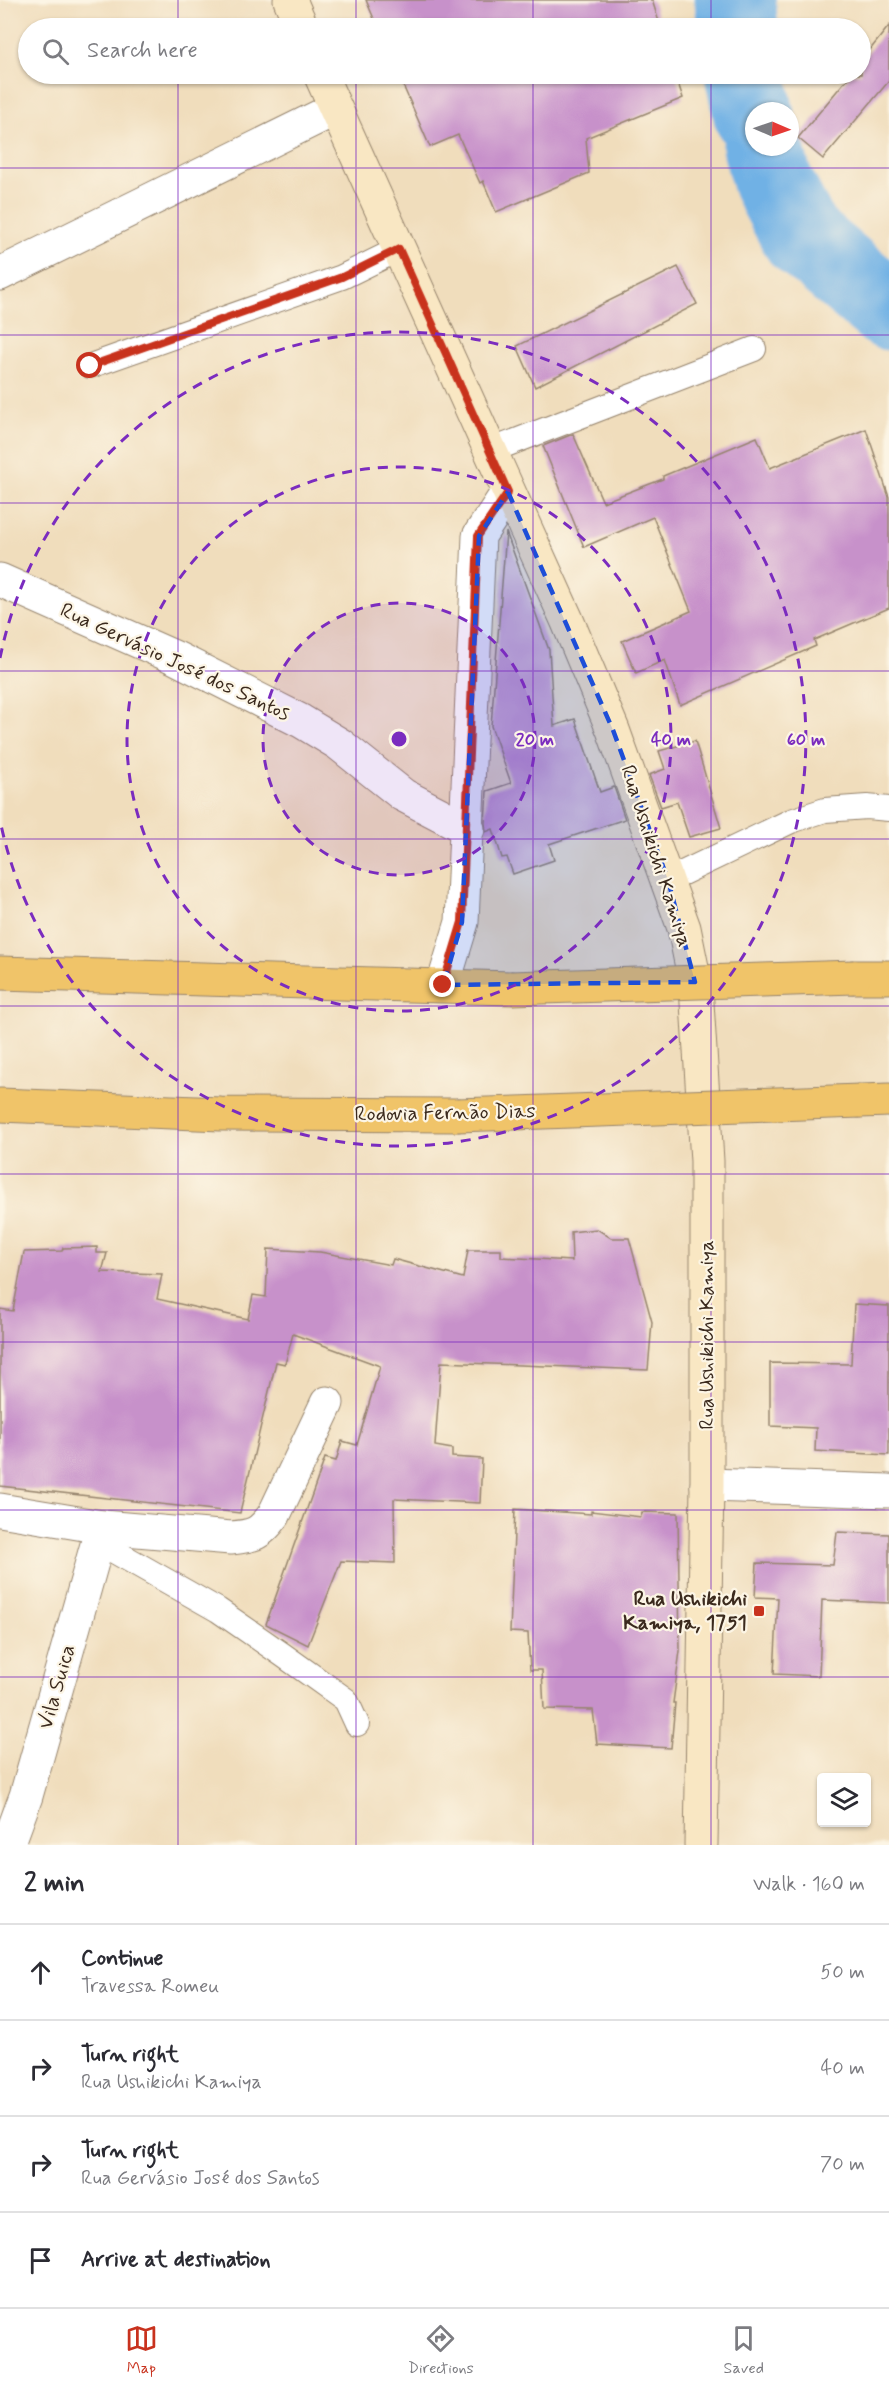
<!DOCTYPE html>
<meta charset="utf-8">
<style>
:root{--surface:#fff;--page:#f2f2f3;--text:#2b2b33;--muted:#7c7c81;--line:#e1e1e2;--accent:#c8321e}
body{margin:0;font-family:Mynerve,sans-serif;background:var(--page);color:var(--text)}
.controls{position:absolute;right:18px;bottom:18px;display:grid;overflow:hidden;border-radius:6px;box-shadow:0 2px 4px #0004}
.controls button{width:54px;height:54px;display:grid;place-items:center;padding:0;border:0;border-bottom:2px solid var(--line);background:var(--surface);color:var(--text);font:30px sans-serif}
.compass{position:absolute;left:745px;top:102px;width:54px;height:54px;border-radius:50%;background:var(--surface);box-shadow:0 2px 4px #0004;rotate:92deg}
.stop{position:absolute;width:18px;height:18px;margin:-14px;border:4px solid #c8321e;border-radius:50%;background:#fff}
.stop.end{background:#c8321e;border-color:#fff;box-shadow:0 2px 6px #0008}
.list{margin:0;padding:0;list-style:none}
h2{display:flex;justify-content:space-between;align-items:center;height:78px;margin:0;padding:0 24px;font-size:26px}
h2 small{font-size:20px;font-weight:400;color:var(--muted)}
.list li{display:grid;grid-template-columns:39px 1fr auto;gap:18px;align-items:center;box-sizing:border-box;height:96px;padding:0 24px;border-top:2px solid var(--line)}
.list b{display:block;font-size:22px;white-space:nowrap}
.list p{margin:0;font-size:20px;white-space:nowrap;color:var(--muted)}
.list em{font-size:20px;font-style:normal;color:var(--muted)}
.icon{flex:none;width:33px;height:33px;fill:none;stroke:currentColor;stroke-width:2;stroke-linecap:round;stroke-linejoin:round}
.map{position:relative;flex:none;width:889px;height:1845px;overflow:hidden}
.search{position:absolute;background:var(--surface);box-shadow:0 2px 4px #0004;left:18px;right:18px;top:18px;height:66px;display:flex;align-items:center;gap:15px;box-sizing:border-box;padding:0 21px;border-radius:33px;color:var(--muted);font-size:22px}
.sheet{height:462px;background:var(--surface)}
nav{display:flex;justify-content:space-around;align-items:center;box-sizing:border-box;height:84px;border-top:2px solid var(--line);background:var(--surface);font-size:16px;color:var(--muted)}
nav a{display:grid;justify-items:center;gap:3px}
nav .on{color:var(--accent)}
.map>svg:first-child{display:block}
</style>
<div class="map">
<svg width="889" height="1845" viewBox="0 0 889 1845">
<rect width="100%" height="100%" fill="#fcf5e5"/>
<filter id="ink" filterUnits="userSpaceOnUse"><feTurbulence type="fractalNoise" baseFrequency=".0167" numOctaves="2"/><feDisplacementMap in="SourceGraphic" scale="12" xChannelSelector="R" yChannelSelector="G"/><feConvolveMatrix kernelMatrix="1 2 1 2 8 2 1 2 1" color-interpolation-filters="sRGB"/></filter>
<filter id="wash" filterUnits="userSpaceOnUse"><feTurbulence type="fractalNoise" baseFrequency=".008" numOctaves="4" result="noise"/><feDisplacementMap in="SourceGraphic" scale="24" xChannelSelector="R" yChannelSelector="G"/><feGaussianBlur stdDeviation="1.35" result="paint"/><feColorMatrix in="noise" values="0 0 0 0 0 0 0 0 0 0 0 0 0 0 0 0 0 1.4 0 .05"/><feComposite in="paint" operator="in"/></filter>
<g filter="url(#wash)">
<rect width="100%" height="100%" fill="#f0ddbc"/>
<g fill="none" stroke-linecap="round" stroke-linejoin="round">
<g stroke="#70b1e5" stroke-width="81">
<polyline points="735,0 738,28"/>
<polyline points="745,74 754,115"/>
<polyline points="763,147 772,181 801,236 889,310"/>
</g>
</g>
<g id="blocks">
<g fill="#c791ca">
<polygon points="366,0 652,0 661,28 378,28"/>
<polygon points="889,26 889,81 823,159 798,138 851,74 861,74 861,61"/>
<polygon points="398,74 675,74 683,98 586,138 589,173 496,212 483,181 480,183 458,135 430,147"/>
<polygon points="678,267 697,304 535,387 517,346"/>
<polygon points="866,429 889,497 889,608 814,640 816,646 680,705 665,660 636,673 622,641 691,611 653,517 584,547 543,446 573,434 603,502 663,479 663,476 757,437 770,468"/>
<polygon points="506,532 549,650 554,726 575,719 600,792 614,787 625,819 549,844 554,860 513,874 507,857 502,858 493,829 486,832 485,823 487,791 511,783 491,726"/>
<polygon points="695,741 721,828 689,837 677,802 661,807 649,775 665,769 659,751"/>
<polygon points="597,1229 611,1238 629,1238 652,1322 648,1370 441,1362 435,1446 452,1449 452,1457 482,1459 480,1503 394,1499 395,1563 341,1561 308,1645 266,1624 325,1458 336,1461 342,1441 357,1445 380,1366 293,1334 285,1364 276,1362 240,1513 0,1486 0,1309 13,1311 24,1252 62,1251 63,1248 97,1247 97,1253 107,1253 102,1272 162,1274 157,1299 248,1319 253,1295 266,1297 268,1249 320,1252 391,1265 393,1259 463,1278 468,1250 501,1250 501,1257 572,1261 571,1232"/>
<polygon points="854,1304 889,1306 889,1455 815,1451 816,1428 770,1426 770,1363 851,1364"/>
<polygon points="515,1509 591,1514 591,1511 641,1517 642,1512 678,1513 680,1651 673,1703 675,1703 671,1748 597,1744 593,1710 544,1709 542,1670 530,1670 528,1633 510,1632"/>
<polygon points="837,1532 889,1534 889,1603 822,1600 819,1676 774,1674 778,1598 755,1597 757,1563 833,1565"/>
</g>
</g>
</g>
<g filter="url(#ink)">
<use href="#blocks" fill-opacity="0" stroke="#96846d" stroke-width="1.5"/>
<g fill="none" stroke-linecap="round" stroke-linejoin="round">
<g stroke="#96846d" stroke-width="26">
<g id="service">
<polyline points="90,366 342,277 399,249"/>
<polyline points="490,451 754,349"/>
<polyline points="668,880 791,821 825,810 867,807 889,809"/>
<polyline points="98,1542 218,1610 283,1655 346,1700 357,1724"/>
</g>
</g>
<g stroke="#96846d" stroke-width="35">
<g id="minor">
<polyline points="0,274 335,109"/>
<polyline points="0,580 176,658 301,721 339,744 403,795 468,829"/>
<polyline points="443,985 462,922 479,536 508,492"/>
<polyline points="707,1485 889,1491"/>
<path d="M0,1510L102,1527L231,1538C254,1536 260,1534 274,1515L327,1403"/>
<polyline points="8,1845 26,1796 102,1527"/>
</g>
</g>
<g stroke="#96846d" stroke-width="35">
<g id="secondary">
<polyline points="290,0 302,28"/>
<polyline points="320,74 567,620 613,730 684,928 696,987 707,1161 707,1485 701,1845"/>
</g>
</g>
<g stroke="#96846d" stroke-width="35">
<g id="motorway">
<polyline points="0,973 511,988"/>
<polyline points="854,977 889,977"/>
<polyline points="860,1101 889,1100"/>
<polyline points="0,1105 221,1114 457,1115"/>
</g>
</g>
<use href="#service" stroke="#fff" stroke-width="24"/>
<use href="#minor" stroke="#fff" stroke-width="33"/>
<use href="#secondary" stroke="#f9e7c3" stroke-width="33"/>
<use href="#motorway" stroke="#f0c469" stroke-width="33"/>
<g stroke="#96846d" stroke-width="35" stroke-linecap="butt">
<g id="motorway-bridge">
<polyline points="511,988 854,977"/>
<polyline points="457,1115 860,1101"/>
</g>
</g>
<use href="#motorway-bridge" stroke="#f0c469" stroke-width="33"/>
</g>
</g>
<g fill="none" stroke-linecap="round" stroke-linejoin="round" filter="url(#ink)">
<polyline stroke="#c8321e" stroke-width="8" points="90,366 342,277 399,249 508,492 478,536 462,922 443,985"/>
</g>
<path fill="#1d4ed8" fill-opacity="0.2" stroke="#1d4ed8" stroke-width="4.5" stroke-dasharray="12 8" stroke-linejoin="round" d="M508,492L613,730L668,880L695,982L443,985L462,922L479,536Z"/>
<path fill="none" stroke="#7b2cbf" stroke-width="1.5" stroke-opacity="0.55" d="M178,0V28M356,0V28M533,0V28M711,0V28M178,74V1845M356,74V1845M533,74V1845M711,74V1845M0,168H889M0,335H889M0,503H889M0,671H889M0,839H889M0,1006H889M0,1174H889M0,1342H889M0,1510H889M0,1677H889"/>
<circle cx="399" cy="739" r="136" fill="#7b2cbf" fill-opacity=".12"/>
<g fill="none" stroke="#7b2cbf" stroke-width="3" stroke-dasharray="10 8">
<circle cx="399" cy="739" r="136"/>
<circle cx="399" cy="739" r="272"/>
<path d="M0 658A407 407 0 1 1 0 820"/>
</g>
<rect fill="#c8321e" stroke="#fcf5e5" stroke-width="2" x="753" y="1605" width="12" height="12" rx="3"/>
<g text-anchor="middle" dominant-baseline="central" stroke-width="4.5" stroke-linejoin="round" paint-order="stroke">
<g font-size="21" fill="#3b2a1e" stroke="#fcf5e5">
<text transform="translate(175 662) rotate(25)">Rua Gervásio José dos Santos</text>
<text transform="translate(656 856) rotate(72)">Rua Ushikichi Kamiya</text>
<text transform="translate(445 1113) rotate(-1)">Rodovia Fernão Dias</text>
<text transform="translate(707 1335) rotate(-90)">Rua Ushikichi Kamiya</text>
<text transform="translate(57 1687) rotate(-74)">Vila Suica</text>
</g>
<g font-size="21" font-weight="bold" fill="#3b2a1e" stroke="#fcf5e5" text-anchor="end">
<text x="747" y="1599">Rua Ushikichi<tspan x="747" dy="24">Kamiya, 1751</tspan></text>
</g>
</g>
<circle cx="399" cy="739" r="9" fill="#7b2cbf" stroke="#fcf5e5" stroke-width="3"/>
<g font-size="18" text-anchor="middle" font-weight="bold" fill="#7b2cbf" stroke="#fcf5e5" stroke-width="4.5" stroke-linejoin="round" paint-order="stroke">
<text x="535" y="745">20 m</text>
<text x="671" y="745">40 m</text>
<text x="806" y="745">60 m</text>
</g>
</svg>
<div class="controls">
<button><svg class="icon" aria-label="layers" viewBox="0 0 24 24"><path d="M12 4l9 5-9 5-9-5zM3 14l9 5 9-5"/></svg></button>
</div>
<svg class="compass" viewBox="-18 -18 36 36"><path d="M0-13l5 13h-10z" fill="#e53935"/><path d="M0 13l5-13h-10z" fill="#7c7c81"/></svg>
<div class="stop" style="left:90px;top:366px"></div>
<div class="stop end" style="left:443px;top:985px"></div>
<div class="search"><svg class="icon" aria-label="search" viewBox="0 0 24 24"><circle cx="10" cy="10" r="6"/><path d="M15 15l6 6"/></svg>Search here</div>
</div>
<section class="sheet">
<h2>2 min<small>Walk · 160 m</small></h2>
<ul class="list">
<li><svg class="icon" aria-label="ahead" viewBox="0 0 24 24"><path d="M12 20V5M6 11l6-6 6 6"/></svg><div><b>Continue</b><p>Travessa Romeu</p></div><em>50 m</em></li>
<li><svg class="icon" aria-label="right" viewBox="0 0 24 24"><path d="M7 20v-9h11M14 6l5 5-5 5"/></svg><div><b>Turn right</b><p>Rua Ushikichi Kamiya</p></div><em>40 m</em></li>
<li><svg class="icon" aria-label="right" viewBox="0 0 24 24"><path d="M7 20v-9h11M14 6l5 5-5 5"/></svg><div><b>Turn right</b><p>Rua Gervásio José dos Santos</p></div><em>70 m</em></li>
<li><svg class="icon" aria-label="arrive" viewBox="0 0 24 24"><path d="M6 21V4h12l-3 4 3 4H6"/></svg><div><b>Arrive at destination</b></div></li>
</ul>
</section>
<nav>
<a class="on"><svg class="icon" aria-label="map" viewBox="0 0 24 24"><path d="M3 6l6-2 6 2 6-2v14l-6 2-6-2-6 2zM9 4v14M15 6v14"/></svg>Map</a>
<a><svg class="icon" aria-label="directions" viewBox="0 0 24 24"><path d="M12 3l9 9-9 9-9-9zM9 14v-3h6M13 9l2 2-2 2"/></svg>Directions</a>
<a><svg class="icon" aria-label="saved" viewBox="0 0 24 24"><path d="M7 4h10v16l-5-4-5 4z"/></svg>Saved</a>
</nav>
